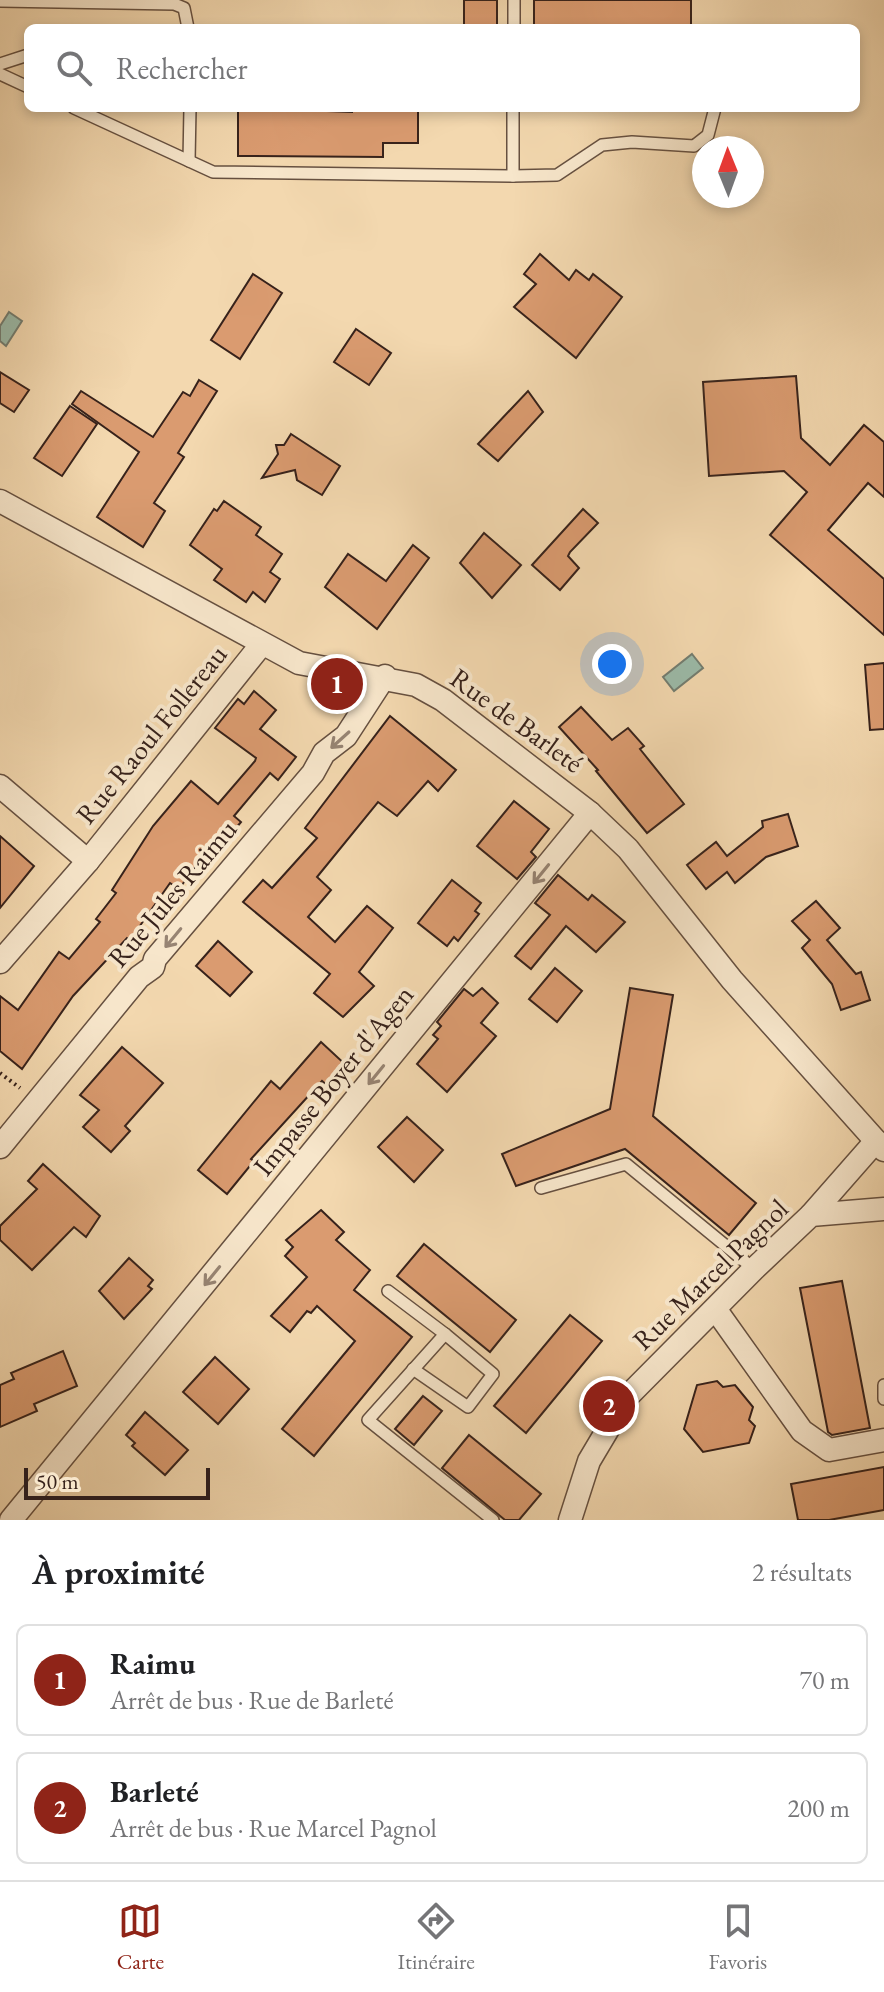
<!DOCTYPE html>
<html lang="fr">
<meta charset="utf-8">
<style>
:root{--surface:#fff;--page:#f2f2f2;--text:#202124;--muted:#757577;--line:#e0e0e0;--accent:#8f2418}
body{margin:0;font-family:"EB Garamond",serif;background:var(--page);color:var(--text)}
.compass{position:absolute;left:692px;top:136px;width:72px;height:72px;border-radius:50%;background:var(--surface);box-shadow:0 4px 12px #0003;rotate:359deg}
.scale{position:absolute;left:24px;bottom:20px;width:186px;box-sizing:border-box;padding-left:8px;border:4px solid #37221b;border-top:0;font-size:22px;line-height:28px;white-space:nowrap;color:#37221b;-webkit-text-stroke:6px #f7e6cb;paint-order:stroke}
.you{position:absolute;left:612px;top:664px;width:28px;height:28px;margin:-20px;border:6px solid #fff;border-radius:50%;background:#1a73e8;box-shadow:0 0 0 12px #1a73e833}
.badge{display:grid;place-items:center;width:52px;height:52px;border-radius:50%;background:var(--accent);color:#fff;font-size:26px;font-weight:700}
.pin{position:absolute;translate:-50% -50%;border:4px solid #fff;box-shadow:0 2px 8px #0006}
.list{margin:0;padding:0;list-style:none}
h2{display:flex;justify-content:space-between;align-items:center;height:104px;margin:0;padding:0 32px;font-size:34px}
h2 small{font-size:26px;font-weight:400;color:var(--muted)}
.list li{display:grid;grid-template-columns:52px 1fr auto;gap:24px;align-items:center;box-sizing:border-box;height:112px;margin:0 16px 16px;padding:0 16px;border:2px solid var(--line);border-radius:12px}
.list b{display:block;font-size:30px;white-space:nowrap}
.list p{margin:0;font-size:26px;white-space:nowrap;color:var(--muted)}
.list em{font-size:26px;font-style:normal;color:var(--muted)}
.icon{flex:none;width:44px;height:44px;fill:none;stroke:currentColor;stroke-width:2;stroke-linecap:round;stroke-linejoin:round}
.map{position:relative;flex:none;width:884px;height:1520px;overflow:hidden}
.search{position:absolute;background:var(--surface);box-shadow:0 4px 12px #0003;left:24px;right:24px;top:24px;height:88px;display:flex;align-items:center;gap:20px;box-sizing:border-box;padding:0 28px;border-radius:12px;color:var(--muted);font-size:30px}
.sheet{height:360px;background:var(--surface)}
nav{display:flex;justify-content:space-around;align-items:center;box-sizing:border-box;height:112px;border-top:2px solid var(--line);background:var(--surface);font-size:22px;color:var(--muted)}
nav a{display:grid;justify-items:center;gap:4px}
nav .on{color:var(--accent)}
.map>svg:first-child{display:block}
</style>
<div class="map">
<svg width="884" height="1520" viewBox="0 0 884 1520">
<rect width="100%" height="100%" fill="#f3d8af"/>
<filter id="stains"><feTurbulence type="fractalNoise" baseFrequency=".0025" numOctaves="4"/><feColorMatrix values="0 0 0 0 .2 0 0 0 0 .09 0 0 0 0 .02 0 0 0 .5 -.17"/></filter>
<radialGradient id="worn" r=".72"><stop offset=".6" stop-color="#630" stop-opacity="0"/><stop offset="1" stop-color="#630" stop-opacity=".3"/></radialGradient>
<g fill="#9bbaa8" stroke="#737d70" stroke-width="2">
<polygon points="9,312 22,321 6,346 0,341 0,326"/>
<polygon points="692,654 703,668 674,691 663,677"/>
</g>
<g fill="#da9b70" stroke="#37221b" stroke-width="2">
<rect x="464" y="0" width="33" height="28"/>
<rect x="534" y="0" width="157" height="28"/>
<polygon points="244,108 352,112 352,108 418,108 418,143 383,143 383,157 238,156 238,111"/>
<polygon points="540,254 569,280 576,270 589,280 593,274 622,297 576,358 514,307 536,284 524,274"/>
<polygon points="253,274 282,293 240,359 211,340"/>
<polygon points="356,329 391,353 369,385 334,362"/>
<polygon points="0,372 29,390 14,412 0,403"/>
<polygon points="796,376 801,438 830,465 864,425 884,442 884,497 868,483 828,530 884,579 884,635 770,535 807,492 784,471 709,476 703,382"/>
<polygon points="199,380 217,391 178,453 184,457 154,503 165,511 143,547 97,517 139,452 72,404 81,391 153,437 183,392 190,396"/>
<polygon points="528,391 543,412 498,461 478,444"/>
<polygon points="70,406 97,424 62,476 34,458"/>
<polygon points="291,434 340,466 322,495 297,480 295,470 262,478 278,454 276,445 284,445"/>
<polygon points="224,501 261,527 256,535 282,554 270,572 280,579 265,602 253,592 246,602 214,580 222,569 190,545 214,509 217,511"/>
<polygon points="583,509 598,523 570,552 568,556 579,568 560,590 532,565"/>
<polygon points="484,533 521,565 492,598 460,563"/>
<polygon points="413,545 429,558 377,629 325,587 348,554 386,581"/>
<polygon points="884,663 884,729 870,730 865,665"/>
<polygon points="254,691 276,710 260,729 296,757 278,780 270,773 234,816 241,822 218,850 215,848 206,859 203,856 179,889 170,883 130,940 127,938 73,996 22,1069 0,1051 0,996 18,1010 59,952 69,959 100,922 96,919 116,893 112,890 153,826 191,781 218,804 255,761 256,758 215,728 238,699 244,704"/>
<polygon points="581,707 612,740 628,728 644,746 640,749 684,804 647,833 596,771 598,770 559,727"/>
<polygon points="390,716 456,770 438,791 428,781 397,816 378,802 317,877 331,890 308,917 335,942 367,906 393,928 359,972 374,986 343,1017 314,993 330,974 243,902 263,880 272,888 317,838 305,828"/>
<polygon points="514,801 549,829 531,852 536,857 517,879 477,846"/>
<polygon points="788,814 798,846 766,857 735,883 727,872 706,889 687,865 716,842 727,856 763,827 762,821"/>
<polygon points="0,836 34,866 0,908"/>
<polygon points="558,875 588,900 592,895 625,922 596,952 566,926 531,969 515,956 550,915 535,903"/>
<polygon points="452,880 481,903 475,911 479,914 458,941 454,937 447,946 418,923"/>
<polygon points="816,901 840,928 827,940 856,974 861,972 870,1000 841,1010 832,984 802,948 810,940 792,921"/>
<polygon points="218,941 252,972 230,996 196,966"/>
<polygon points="555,968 582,991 557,1022 529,999"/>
<polygon points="482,988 498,1003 481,1023 496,1036 447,1092 417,1064 438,1039 433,1035 441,1026 437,1022 464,989 473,996"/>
<polygon points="630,988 673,995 653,1116 756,1203 729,1235 625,1149 516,1186 502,1154 610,1109"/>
<polygon points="321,1042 348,1067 330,1088 322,1081 251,1159 254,1161 227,1194 198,1170 271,1081 280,1089"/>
<polygon points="122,1047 163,1083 125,1126 130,1131 111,1152 83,1127 99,1110 80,1095"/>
<polygon points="407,1117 443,1150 414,1182 378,1147"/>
<polygon points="43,1164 100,1216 86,1237 74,1227 32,1270 0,1240 0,1226 37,1189 28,1181"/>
<polygon points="321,1210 344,1232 336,1240 370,1270 354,1290 412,1337 314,1456 282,1429 355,1341 317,1306 311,1313 307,1311 290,1332 271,1316 307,1277 285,1256 293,1247 286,1240"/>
<polygon points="424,1244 516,1320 490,1352 397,1276"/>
<polygon points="129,1258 153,1280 148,1286 152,1289 124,1319 99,1291"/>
<polygon points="842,1281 870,1428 832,1435 828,1432 800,1288"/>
<polygon points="570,1315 602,1341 526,1433 494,1406"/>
<polygon points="63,1351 77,1386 34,1404 37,1411 0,1427 0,1385 14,1379 11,1373"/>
<polygon points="215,1357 249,1389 218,1424 183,1392"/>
<polygon points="717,1381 723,1387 735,1385 753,1407 749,1420 755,1426 749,1443 703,1452 684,1429 697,1385"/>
<polygon points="423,1396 442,1411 414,1445 395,1429"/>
<polygon points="145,1412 188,1450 165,1475 132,1446 135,1443 126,1435"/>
<polygon points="469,1435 541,1494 519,1520 505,1520 442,1468"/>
<polygon points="884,1467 884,1510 829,1520 798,1520 791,1484"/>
</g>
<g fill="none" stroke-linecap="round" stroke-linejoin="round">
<g stroke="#665040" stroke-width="14">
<g id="lane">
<polyline points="0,1 174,4 184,8 188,28"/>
<polyline points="514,28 514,0"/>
<polyline points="0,64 28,55"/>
<polyline points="0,74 28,87"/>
<polyline points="74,108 213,172 513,176 513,108"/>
<polyline points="189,161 190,108"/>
<polyline points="513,176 557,175 602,145 632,142 694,146 708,135 715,108"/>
<polyline points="541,1188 626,1164 754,1269"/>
<polyline points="388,1291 445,1334 368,1420 493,1520"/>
<polyline points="413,1369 468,1407 493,1374 445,1334"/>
<polyline points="884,1385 884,1399"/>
</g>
</g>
<g stroke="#665040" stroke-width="25">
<g id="street">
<polyline points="0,501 299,663 416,685 443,700 590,813 628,849 732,980 884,1150"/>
<polyline points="0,786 88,861"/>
<polyline points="0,962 88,861 261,645"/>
<polyline points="0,1147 139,977 153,967 155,959 313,773 324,753 346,736 385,676"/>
<polyline points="811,1215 876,1141"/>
<polyline points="716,1310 802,1431 829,1450 884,1440"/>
<polyline points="11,1520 590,813"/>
<polyline points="570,1520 589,1461 627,1397 754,1269 811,1215 884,1209"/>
</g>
</g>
<polyline stroke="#37221b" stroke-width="4" stroke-dasharray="2 4" stroke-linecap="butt" points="0,1073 20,1088"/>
<use href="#lane" stroke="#f7e6cb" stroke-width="11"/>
<use href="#street" stroke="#f7e6cb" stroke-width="22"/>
</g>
<defs><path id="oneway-shaft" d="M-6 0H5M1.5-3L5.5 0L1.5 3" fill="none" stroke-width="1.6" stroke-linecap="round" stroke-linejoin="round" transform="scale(2)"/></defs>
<g stroke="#978473">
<use href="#oneway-shaft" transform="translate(340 740) rotate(138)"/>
<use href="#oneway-shaft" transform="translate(541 874) rotate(129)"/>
<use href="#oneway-shaft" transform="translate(173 938) rotate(130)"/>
<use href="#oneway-shaft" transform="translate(376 1075) rotate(129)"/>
<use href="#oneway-shaft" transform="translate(212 1276) rotate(129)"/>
</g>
<g text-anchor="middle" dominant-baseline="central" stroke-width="8" stroke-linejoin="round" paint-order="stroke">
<g font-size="28" fill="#37221b" stroke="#f7e6cb">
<text transform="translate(517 720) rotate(36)">Rue de Barleté</text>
<text transform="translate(151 734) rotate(-51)">Rue Raoul Follereau</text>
<text transform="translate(172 893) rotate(-50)">Rue Jules Raimu</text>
<text transform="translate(333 1080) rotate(-51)">Impasse Boyer d'Agen</text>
<text transform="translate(710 1274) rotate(-44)">Rue Marcel Pagnol</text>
</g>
</g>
<rect width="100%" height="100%" filter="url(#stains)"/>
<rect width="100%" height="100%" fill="url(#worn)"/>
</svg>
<svg class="compass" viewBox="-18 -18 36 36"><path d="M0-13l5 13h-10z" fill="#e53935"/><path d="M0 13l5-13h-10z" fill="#757577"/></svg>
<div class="scale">50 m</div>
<div class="you"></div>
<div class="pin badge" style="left:337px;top:684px">1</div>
<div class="pin badge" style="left:609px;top:1406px">2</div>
<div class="search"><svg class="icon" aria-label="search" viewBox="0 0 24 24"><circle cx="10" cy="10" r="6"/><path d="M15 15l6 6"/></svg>Rechercher</div>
</div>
<section class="sheet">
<h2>À proximité<small>2 résultats</small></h2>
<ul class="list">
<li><span class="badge">1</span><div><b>Raimu</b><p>Arrêt de bus · Rue de Barleté</p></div><em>70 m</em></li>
<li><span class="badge">2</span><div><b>Barleté</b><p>Arrêt de bus · Rue Marcel Pagnol</p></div><em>200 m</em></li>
</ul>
</section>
<nav>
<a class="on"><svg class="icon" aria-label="map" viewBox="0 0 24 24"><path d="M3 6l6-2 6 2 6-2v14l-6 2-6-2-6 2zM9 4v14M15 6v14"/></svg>Carte</a>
<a><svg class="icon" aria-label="directions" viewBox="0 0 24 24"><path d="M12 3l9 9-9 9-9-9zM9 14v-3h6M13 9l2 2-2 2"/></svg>Itinéraire</a>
<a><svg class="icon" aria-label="saved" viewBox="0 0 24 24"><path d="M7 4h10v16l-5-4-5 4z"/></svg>Favoris</a>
</nav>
